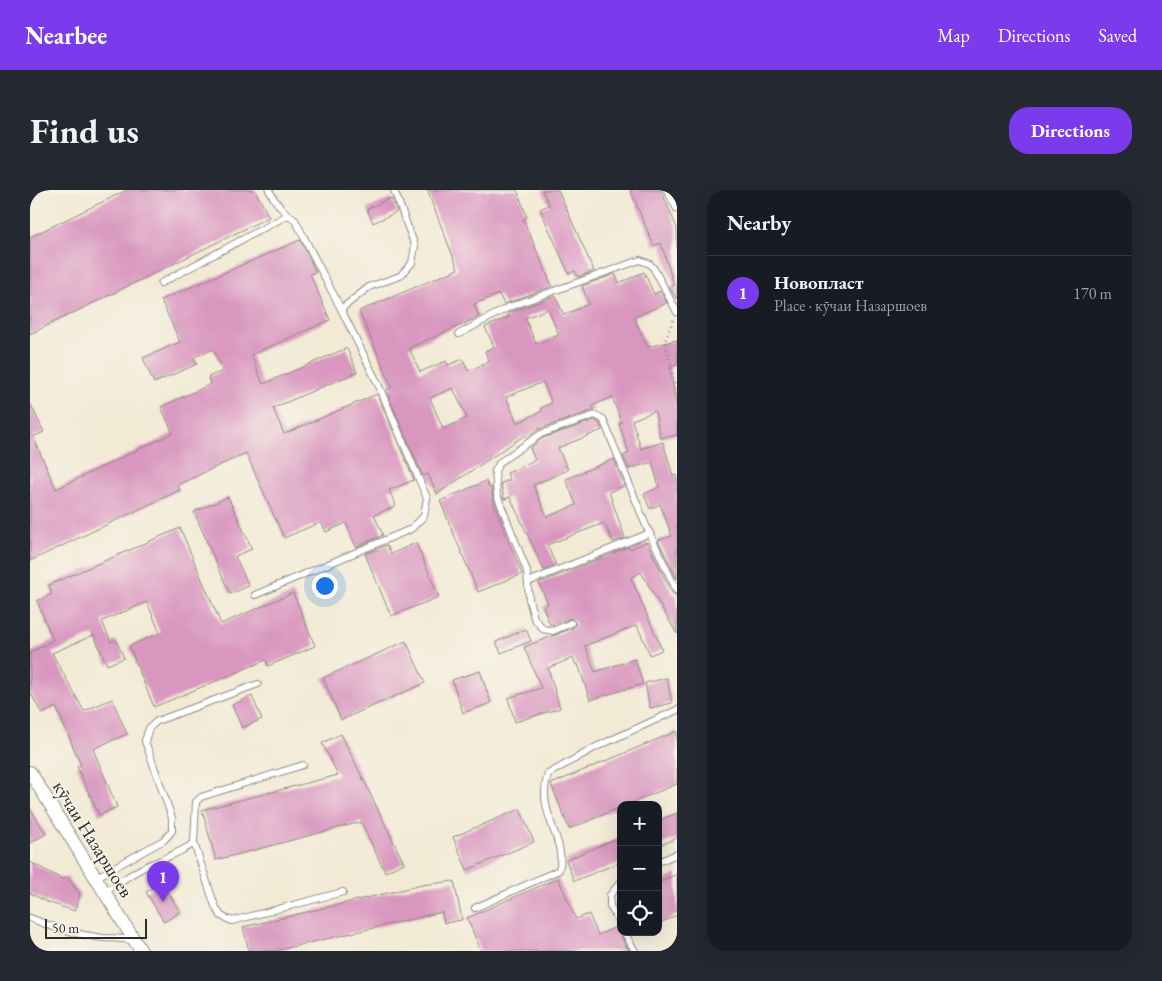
<!DOCTYPE html>
<meta charset="utf-8">
<style>
:root{--surface:#171b24;--page:#242831;--text:#f1f3f6;--muted:#9ea1a6;--line:#363941;--accent:#7c3aed}
body{margin:0;font-family:"EB Garamond",serif;background:var(--page);color:var(--text)}
.controls{position:absolute;right:15px;bottom:15px;display:grid;overflow:hidden;border-radius:10px;box-shadow:0 5px 20px #0002}
.controls button{width:45px;height:45px;display:grid;place-items:center;padding:0;border:0;border-bottom:1px solid var(--line);background:var(--surface);color:var(--text);font:25px sans-serif}
.scale{position:absolute;left:15px;bottom:12px;width:102px;box-sizing:border-box;padding-left:5px;border:2px solid #2b2b2b;border-top:0;font-size:14px;line-height:18px;white-space:nowrap;color:#2b2b2b;-webkit-text-stroke:4px #f7f3e8;paint-order:stroke}
.you{position:absolute;left:294px;top:395px;width:18px;height:18px;margin:-12px;border:4px solid #fff;border-radius:50%;background:#1a73e8;box-shadow:0 0 0 8px #1a73e833}
.badge{display:grid;place-items:center;width:32px;height:32px;border-radius:50%;background:var(--accent);color:#fff;font-size:16px;font-weight:700}
.pin{position:absolute;translate:-50% -41px;filter:drop-shadow(0 1px 2px #0008)}
.pin::after{content:'';position:absolute;top:26px;width:18px;height:15px;background:inherit;clip-path:polygon(0 0,100% 0,50% 100%)}
.list{margin:0;padding:0;list-style:none}
h2{display:flex;justify-content:space-between;align-items:center;height:65px;margin:0;padding:0 20px;font-size:21px}
h2 small{font-size:16px;font-weight:400;color:var(--muted)}
.list li{display:grid;grid-template-columns:32px 1fr auto;gap:15px;align-items:center;box-sizing:border-box;height:75px;padding:0 20px;border-top:1px solid var(--line)}
.list b{display:block;font-size:19px;white-space:nowrap}
.list p{margin:0;font-size:16px;white-space:nowrap;color:var(--muted)}
.list em{font-size:16px;font-style:normal;color:var(--muted)}
.icon{flex:none;width:28px;height:28px;fill:none;stroke:currentColor;stroke-width:2;stroke-linecap:round;stroke-linejoin:round}
.map{position:relative;flex:none;width:647px;height:761px;overflow:hidden;border-radius:20px}
header{display:flex;align-items:center;gap:30px;box-sizing:border-box;height:70px;padding:0 25px;background:var(--accent);color:#fff}
header strong{font-size:24px}
nav{display:flex;gap:28px;margin-inline-start:auto;font-size:18px}
.intro{display:flex;align-items:center;justify-content:space-between;box-sizing:border-box;height:120px;padding:0 30px}
h1{margin:0;font-size:35px}
.button{padding:12px 22px;border-radius:20px;background:var(--accent);color:#fff;font-size:18px;font-weight:700}
main{display:flex;gap:30px;padding:0 30px}
aside{flex:1;background:var(--surface);border-radius:20px;box-shadow:0 5px 20px #0002}
.map>svg:first-child{display:block}
</style>
<header>
<strong>Nearbee</strong>
<nav><a>Map</a><a>Directions</a><a>Saved</a></nav>
</header>
<div class="intro"><h1>Find us</h1><a class="button">Directions</a></div>
<main>
<div class="map">
<svg width="647" height="761" viewBox="0 0 647 761">
<rect width="100%" height="100%" fill="#f7f3e8"/>
<filter id="ink" filterUnits="userSpaceOnUse"><feTurbulence type="fractalNoise" baseFrequency=".02" numOctaves="2"/><feDisplacementMap in="SourceGraphic" scale="10" xChannelSelector="R" yChannelSelector="G"/><feConvolveMatrix kernelMatrix="1 2 1 2 8 2 1 2 1" color-interpolation-filters="sRGB"/></filter>
<filter id="wash" filterUnits="userSpaceOnUse"><feTurbulence type="fractalNoise" baseFrequency=".0096" numOctaves="4" result="noise"/><feDisplacementMap in="SourceGraphic" scale="20" xChannelSelector="R" yChannelSelector="G"/><feGaussianBlur stdDeviation="1.12" result="paint"/><feColorMatrix in="noise" values="0 0 0 0 0 0 0 0 0 0 0 0 0 0 0 0 0 1.4 0 .05"/><feComposite in="paint" operator="in"/></filter>
<g filter="url(#wash)">
<rect width="100%" height="100%" fill="#f2ead5"/>
<g id="blocks">
<g fill="#d997c0" fill-rule="evenodd">
<polygon points="97,0 225,0 239,27 0,144 0,47"/>
<path d="M397,0H487L497,27L493,29L522,96L474,114L469,104L444,114L449,127L379,158L390,182L416,171L418,175L433,169L438,181L459,172L455,161L464,157L455,137L479,127L478,123L481,122L525,106L534,125L559,114L552,96L585,84L589,93L614,82L624,104L630,101L637,113L604,127L617,157L647,150V175L640,177L647,220V245L630,248L625,221L602,230L611,259L633,252L643,286L647,285V389L628,350L642,346L630,314L620,319L614,304L629,297L622,272L599,279L593,266L599,263L589,234L592,233L582,207L562,216L564,220L509,239L496,248L495,245L407,304L398,284L393,286L356,200L362,197L329,121L428,79ZM518,119L529,145L506,154L495,128ZM513,192L522,213L511,218L512,221L487,233L476,207ZM423,198L437,228L413,239L400,208Z"/>
<polygon points="512,0 528,0 564,81 548,87 545,81 539,84 510,19 519,15"/>
<polygon points="600,0 631,0 647,38 647,109 639,97 644,95 631,53 624,56"/>
<polygon points="361,8 367,22 343,33 337,19"/>
<polygon points="270,50 286,82 280,84 300,130 221,165 233,194 317,158 327,182 243,218 254,244 347,204 384,290 359,300 366,316 344,325 353,345 326,357 316,333 296,342 291,332 254,348 216,263 147,295 150,300 0,371 0,213 14,242 3,247 26,299 143,243 131,217 181,194 178,187 193,181 183,159 164,167 167,174 124,193 113,168 150,152 131,110"/>
<polygon points="565,230 569,233 572,240 528,258 538,280 503,295 517,327 546,315 536,289 584,269 594,296 579,302 595,348 583,352 574,333 517,355 526,375 514,380 480,307 474,309 471,293 480,290 477,283 505,270 500,258 513,248"/>
<polygon points="456,291 459,298 461,297 464,314 492,384 448,402 410,311"/>
<polygon points="198,307 222,359 205,366 219,396 200,404 164,322"/>
<polygon points="150,338 191,434 263,403 285,456 238,476 236,470 124,517 99,456 130,443 117,412 72,431 81,452 86,450 94,468 77,475 64,445 22,463 54,521 82,509 97,544 63,559 87,617 69,625 47,577 51,575 26,517 12,524 0,502 0,463 23,450 7,411 22,404 19,395"/>
<polygon points="617,352 642,403 647,406 647,444 611,382 601,388 632,460 620,465 607,435 555,456 565,482 605,469 613,494 560,510 548,474 546,475 543,468 518,478 530,518 485,532 478,508 511,498 494,457 543,438 546,434 541,428 520,435 513,417 518,414 509,393 599,357 600,359"/>
<polygon points="386,353 409,407 361,426 335,364 357,355 361,364"/>
<polygon points="496,439 501,451 471,463 466,452"/>
<polygon points="376,451 395,493 311,530 293,488"/>
<polygon points="450,481 461,513 433,523 422,490"/>
<polygon points="637,488 642,513 620,518 615,493"/>
<polygon points="222,506 232,529 212,538 202,515"/>
<polygon points="647,541 647,594 596,615 591,615 591,617 539,639 521,594"/>
<polygon points="311,544 374,673 355,682 331,632 186,670 172,620 308,585 292,553"/>
<polygon points="0,618 16,644 0,653"/>
<polygon points="490,619 504,652 437,680 423,647"/>
<polygon points="647,623 647,648 628,656 628,631"/>
<polygon points="591,647 591,672 544,691 536,670"/>
<polygon points="0,672 34,690 36,686 50,704 45,721 17,712 0,703"/>
<polygon points="647,684 647,725 628,734 628,693"/>
<polygon points="528,688 546,729 559,724 568,745 586,737 599,761 451,761 437,728"/>
<polygon points="424,691 432,730 414,733 412,722 244,761 219,761 213,737 392,695"/>
<polygon points="132,692 150,722 134,732 116,702"/>
</g>
</g>
</g>
<g filter="url(#ink)">
<use href="#blocks" fill-opacity="0" stroke="#8e8a80" stroke-width="1"/>
<g fill="none" stroke-linecap="round" stroke-linejoin="round">
<g stroke="#8e8a80" stroke-width="8">
<g id="lane">
<path d="M239,0C245,12 254,23 265,30L311,119"/>
<polyline points="637,0 647,19"/>
<polyline points="131,93 258,25"/>
<polyline points="429,144 479,117 610,70 620,74 624,79 647,122"/>
<polyline points="498,392 620,343"/>
<polyline points="225,405 381,339 394,326 397,308 348,194 311,119 339,97 370,86 382,73 385,56 364,0"/>
<polyline points="541,433 523,441 513,439 504,428 499,409 497,381 467,305 465,281 470,272 511,244 565,225 573,229 617,338 647,401"/>
<polyline points="164,653 185,716 191,726 202,731 313,702"/>
<polyline points="628,672 647,664"/>
<polyline points="65,688 134,650 142,641 142,628 115,551 119,538 127,531 228,494"/>
<polyline points="591,692 580,705 580,716 591,736"/>
<path d="M74,703C89,692 105,681 121,674C137,667 150,663 164,653L166,612L171,607L273,575"/>
<path d="M445,718L529,680C538,651 505,622 518,584L566,557L647,520"/>
<path d="M0,728C23,738 49,745 73,748C86,749 90,747 104,751"/>
<polyline points="594,742 605,761"/>
</g>
</g>
<g stroke="#8e8a80" stroke-width="14">
<polyline id="street" points="0,582 111,761"/>
</g>
<polyline stroke="#8e8a80" stroke-width="2.5" stroke-dasharray="1 4" stroke-linecap="butt" points="643,130 635,151 647,200"/>
<use href="#lane" stroke="#fff" stroke-width="6"/>
<use href="#street" stroke="#fff" stroke-width="12"/>
</g>
</g>
<g text-anchor="middle" dominant-baseline="central" stroke-width="4" stroke-linejoin="round" paint-order="stroke">
<g font-size="19" fill="#2b2b2b" stroke="#f7f3e8">
<text transform="translate(63 649) rotate(58)">кӯчаи Назаршоев</text>
</g>
</g>
</svg>
<div class="controls">
<button>+</button>
<button>−</button>
<button><svg class="icon" aria-label="locate" viewBox="0 0 24 24"><circle cx="12" cy="12" r="6"/><path d="M12 2v4M12 18v4M2 12h4M18 12h4"/></svg></button>
</div>
<div class="scale">50 m</div>
<div class="you"></div>
<div class="pin badge" style="left:133px;top:712px">1</div>
</div>
<aside>
<h2>Nearby<small></small></h2>
<ul class="list">
<li><span class="badge">1</span><div><b>Новопласт</b><p>Place · кӯчаи Назаршоев</p></div><em>170 m</em></li>
</ul>
</aside>
</main>
